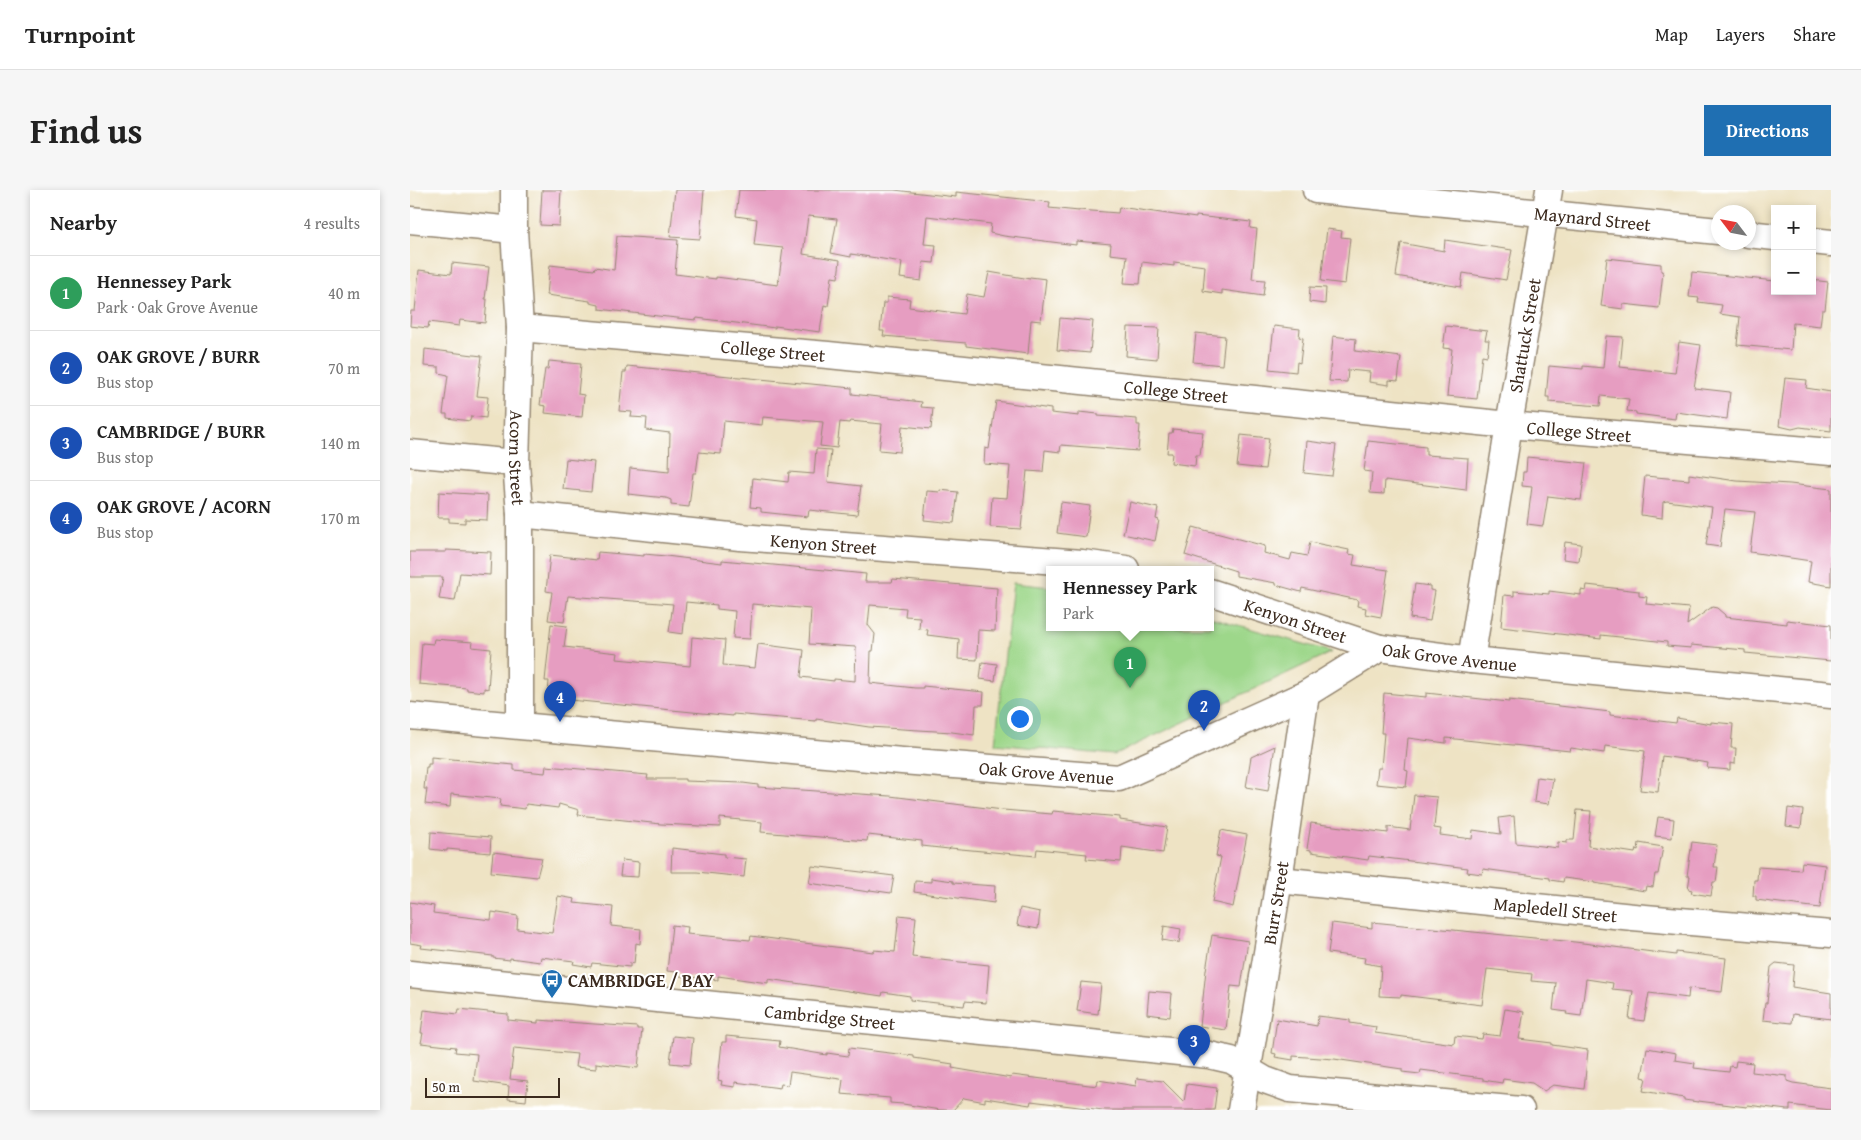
<!DOCTYPE html>
<meta charset="utf-8">
<style>
:root{--surface:#fff;--page:#f6f6f6;--text:#222;--muted:#767676;--line:#e0e0e0;--accent:#1f6fb2}
body{margin:0;font-family:"Gentium Book Plus",serif;background:var(--page);color:var(--text)}
.controls{position:absolute;right:15px;top:15px;display:grid;overflow:hidden;border-radius:0px;box-shadow:0 2px 8px #0003}
.controls button{width:45px;height:45px;display:grid;place-items:center;padding:0;border:0;border-bottom:1px solid var(--line);background:var(--surface);color:var(--text);font:25px sans-serif}
.compass{position:absolute;left:1301px;top:15px;width:45px;height:45px;border-radius:50%;background:var(--surface);box-shadow:0 2px 8px #0003;rotate:302deg}
.scale{position:absolute;left:15px;bottom:12px;width:135px;box-sizing:border-box;padding-left:5px;border:2px solid #3b2a1e;border-top:0;font-size:14px;line-height:18px;white-space:nowrap;color:#3b2a1e;-webkit-text-stroke:4px #fff;paint-order:stroke}
.you{position:absolute;left:609px;top:528px;width:18px;height:18px;margin:-12px;border:4px solid #fff;border-radius:50%;background:#1a73e8;box-shadow:0 0 0 8px #1a73e833}
.badge{display:grid;place-items:center;width:32px;height:32px;border-radius:50%;background:var(--accent);color:#fff;font-size:16px;font-weight:700}
.pin{position:absolute;translate:-50% -41px;filter:drop-shadow(0 1px 2px #0008)}
.pin::after{content:'';position:absolute;top:26px;width:18px;height:15px;background:inherit;clip-path:polygon(0 0,100% 0,50% 100%)}
.popup{position:absolute;left:636px;top:376px;width:168px;height:65px;box-sizing:border-box;display:grid;place-content:center;border-radius:0px;background:var(--surface);filter:drop-shadow(0 1px 4px #0005);font-size:16px;white-space:nowrap;color:var(--muted)}
.popup b{font-size:19px;color:var(--text)}
.popup::after{content:'';position:absolute;left:50%;top:100%;margin-left:-10px;border:10px solid transparent;border-top-color:var(--surface)}
.list{margin:0;padding:0;list-style:none}
h2{display:flex;justify-content:space-between;align-items:center;height:65px;margin:0;padding:0 20px;font-size:21px}
h2 small{font-size:16px;font-weight:400;color:var(--muted)}
.list li{display:grid;grid-template-columns:32px 1fr auto;gap:15px;align-items:center;box-sizing:border-box;height:75px;padding:0 20px;border-top:1px solid var(--line)}
.list b{display:block;font-size:19px;white-space:nowrap}
.list p{margin:0;font-size:16px;white-space:nowrap;color:var(--muted)}
.list em{font-size:16px;font-style:normal;color:var(--muted)}
.map{position:relative;flex:none;width:1421px;height:920px;overflow:hidden;border-radius:0px}
header{display:flex;align-items:center;gap:30px;box-sizing:border-box;height:70px;padding:0 25px;background:var(--surface);border-bottom:1px solid var(--line)}
header strong{font-size:24px}
nav{display:flex;gap:28px;margin-inline-start:auto;font-size:18px}
.intro{display:flex;align-items:center;justify-content:space-between;box-sizing:border-box;height:120px;padding:0 30px}
h1{margin:0;font-size:35px}
.button{padding:12px 22px;border-radius:0px;background:var(--accent);color:#fff;font-size:18px;font-weight:700}
main{display:flex;gap:30px;padding:0 30px}
aside{flex:1;background:var(--surface);border-radius:0px;box-shadow:0 2px 8px #0003}
.map>svg:first-child{display:block}
</style>
<header>
<strong>Turnpoint</strong>
<nav><a>Map</a><a>Layers</a><a>Share</a></nav>
</header>
<div class="intro"><h1>Find us</h1><a class="button">Directions</a></div>
<main>
<aside>
<h2>Nearby<small>4 results</small></h2>
<ul class="list">
<li><span class="badge" style="background:#2e9e5b">1</span><div><b>Hennessey Park</b><p>Park · Oak Grove Avenue</p></div><em>40 m</em></li>
<li><span class="badge" style="background:#1a4fb4">2</span><div><b>OAK GROVE / BURR</b><p>Bus stop</p></div><em>70 m</em></li>
<li><span class="badge" style="background:#1a4fb4">3</span><div><b>CAMBRIDGE / BURR</b><p>Bus stop</p></div><em>140 m</em></li>
<li><span class="badge" style="background:#1a4fb4">4</span><div><b>OAK GROVE / ACORN</b><p>Bus stop</p></div><em>170 m</em></li>
</ul>
</aside>
<div class="map">
<svg width="1421" height="920" viewBox="0 0 1421 920">
<rect width="100%" height="100%" fill="#fff"/>
<filter id="ink" filterUnits="userSpaceOnUse"><feTurbulence type="fractalNoise" baseFrequency=".02" numOctaves="2"/><feDisplacementMap in="SourceGraphic" scale="10" xChannelSelector="R" yChannelSelector="G"/><feConvolveMatrix kernelMatrix="1 2 1 2 8 2 1 2 1" color-interpolation-filters="sRGB"/></filter>
<filter id="wash" filterUnits="userSpaceOnUse"><feTurbulence type="fractalNoise" baseFrequency=".0096" numOctaves="4" result="noise"/><feDisplacementMap in="SourceGraphic" scale="20" xChannelSelector="R" yChannelSelector="G"/><feGaussianBlur stdDeviation="1.12" result="paint"/><feColorMatrix in="noise" values="0 0 0 0 0 0 0 0 0 0 0 0 0 0 0 0 0 1.4 0 .05"/><feComposite in="paint" operator="in"/></filter>
<g filter="url(#wash)">
<rect width="100%" height="100%" fill="#eee3c4"/>
<polygon fill="#9dd78a" stroke="#6c8054" points="603,393 640,397 640,437 800,437 800,427 922,462 704,565 585,554"/>
<g id="blocks">
<g fill="#e69dc1">
<polygon points="132,0 151,0 149,36 130,35"/>
<polygon points="265,0 294,0 290,49 260,47"/>
<polygon points="329,0 484,0 546,7 546,2 640,12 639,18 669,21 669,20 708,23 709,17 786,28 786,26 841,32 840,38 847,39 842,89 855,90 853,106 812,100 812,104 793,101 795,76 764,72 764,76 732,72 730,94 714,93 717,66 700,64 701,54 666,51 666,55 594,46 580,43 581,34 517,26 514,54 526,55 524,73 513,72 511,91 490,88 492,72 441,64 441,67 421,63 427,29 398,26 393,64 430,70 428,88 422,87 418,116 414,115 410,142 365,136 365,138 287,128 286,130 248,126 189,119 189,115 180,113 180,111 137,105 140,75 184,80 185,77 204,80 207,46 268,50 265,84 306,89 306,87 368,95 373,58 344,55 347,29 326,26"/>
<polygon points="917,39 932,41 931,47 940,48 935,94 911,91"/>
<polygon points="1035,50 1102,60 1096,90 1053,83 1051,97 986,86 991,53 1034,61"/>
<polygon points="1197,68 1251,74 1251,81 1253,82 1249,118 1213,114 1213,119 1191,116"/>
<polygon points="42,73 79,77 75,109 77,109 75,133 50,130 49,136 19,132 18,138 0,136 1,121 5,121 9,80 41,84"/>
<polygon points="579,82 620,89 620,87 636,89 631,131 621,130 618,164 556,156 556,153 473,146 474,141 470,141 473,113 477,113 477,107 500,109 499,117 554,124 557,104 574,107"/>
<polygon points="1282,82 1365,91 1365,101 1402,101 1402,90 1418,92 1415,120 1412,120 1410,136 1383,133 1381,160 1327,155 1330,127 1310,124 1312,115 1288,112 1289,108 1279,107"/>
<polygon points="900,97 916,98 915,114 899,112"/>
<polygon points="650,128 683,131 680,163 647,160"/>
<polygon points="864,136 890,139 889,147 893,148 890,173 887,172 886,182 859,179"/>
<polygon points="1036,136 1077,141 1075,150 1079,150 1077,166 1072,165 1067,209 1037,206 1042,159 1033,158"/>
<polygon points="718,137 749,138 747,169 716,166"/>
<polygon points="786,143 815,146 812,175 783,172"/>
<polygon points="923,146 946,149 945,161 991,167 988,191 979,190 979,195 959,192 960,182 938,180 937,192 919,191"/>
<polygon points="1196,146 1213,147 1210,177 1265,183 1269,152 1291,155 1284,198 1320,202 1317,229 1266,222 1265,229 1226,224 1226,222 1217,221 1219,209 1191,206 1190,216 1139,212 1139,207 1136,207 1139,176 1173,179 1173,176 1193,178"/>
<polygon points="15,159 72,166 67,206 78,207 76,228 61,226 60,231 37,228 37,224 33,224 38,185 29,183 29,177 14,176"/>
<polygon points="139,171 171,174 168,204 174,205 172,227 135,223 136,216 130,215 135,179 138,179"/>
<polygon points="217,176 442,198 442,204 512,212 511,217 523,218 521,239 492,236 490,262 469,260 472,234 440,231 439,233 430,232 427,258 410,256 413,232 353,227 352,235 314,231 311,264 289,262 286,283 283,283 279,317 261,315 261,310 256,308 218,304 220,278 259,282 260,243 236,240 237,228 221,227 222,222 209,221 213,182 216,182"/>
<polygon points="1375,188 1397,190 1396,198 1421,202 1421,241 1390,237 1382,239 1369,236"/>
<polygon points="586,211 641,219 641,223 669,226 669,222 688,224 688,226 727,229 727,235 730,235 728,261 651,255 650,262 635,260 633,282 617,281 611,339 580,337 582,307 597,308 600,276 574,274 575,258 579,259"/>
<polygon points="763,239 793,242 790,265 786,265 785,276 761,273 762,263 757,263 759,243 762,243"/>
<polygon points="831,245 859,248 855,279 827,276"/>
<polygon points="897,251 926,255 922,286 894,283"/>
<polygon points="958,251 1016,257 1016,265 1058,268 1056,300 975,290 974,304 960,303 962,282 954,281"/>
<polygon points="406,259 421,260 418,292 451,296 447,325 399,320 398,327 351,322 351,318 340,317 343,288 378,292 379,282 404,284"/>
<polygon points="1117,267 1176,273 1171,310 1138,306 1133,336 1117,334 1122,297 1112,296 1113,282 1116,282"/>
<polygon points="156,269 184,272 181,302 153,299"/>
<polygon points="1279,284 1327,291 1380,294 1421,299 1421,396 1398,392 1401,371 1340,362 1345,322 1315,319 1310,357 1296,355 1302,317 1257,311 1253,312 1252,328 1231,325 1235,286 1279,290"/>
<polygon points="530,300 548,302 544,333 514,330 517,301 530,302"/>
<polygon points="29,302 78,305 77,330 55,329 55,333 39,332 39,328 28,328"/>
<polygon points="651,312 680,316 676,347 647,343"/>
<polygon points="720,312 748,318 746,329 749,330 745,351 713,344"/>
<polygon points="783,337 855,356 854,363 880,370 882,363 897,366 900,352 939,360 938,364 945,365 943,375 978,380 971,427 955,424 956,418 947,416 948,410 892,398 891,402 866,395 866,393 826,386 826,381 775,365"/>
<polygon points="1155,352 1171,354 1169,371 1153,369"/>
<polygon points="36,360 81,362 80,385 50,383 45,411 29,409 33,387 0,387 0,362 36,362"/>
<polygon points="188,362 234,366 234,364 256,366 312,373 312,370 456,384 455,392 482,392 483,389 587,398 585,441 568,440 567,470 548,469 549,449 517,445 518,440 509,439 510,427 495,426 496,418 460,415 458,435 465,444 463,461 461,461 460,493 505,498 513,498 513,496 574,502 573,515 566,515 564,545 542,542 459,537 406,529 406,531 323,524 323,526 140,508 141,503 138,503 139,491 135,491 141,434 157,436 154,457 208,463 207,469 280,476 282,447 315,450 313,475 345,478 348,454 394,460 391,487 424,491 424,489 445,491 446,457 399,454 401,419 342,414 340,449 323,448 325,421 307,419 307,415 276,412 273,444 259,442 263,414 158,406 154,432 138,430 142,402 136,401 140,365 187,370"/>
<polygon points="1005,394 1020,396 1020,400 1025,401 1020,431 1000,428"/>
<polygon points="1177,395 1229,401 1229,406 1237,407 1236,414 1279,418 1277,435 1302,417 1307,418 1315,425 1315,427 1377,434 1377,430 1421,435 1421,471 1335,463 1335,460 1281,455 1281,458 1257,456 1257,452 1191,445 1191,449 1091,437 1094,405 1104,406 1104,401 1139,404 1139,401 1171,405 1171,400 1176,401"/>
<polygon points="24,449 63,452 62,457 81,459 78,499 74,498 74,502 57,500 57,498 9,494 12,453 23,454"/>
<polygon points="572,472 587,474 585,491 570,489"/>
<polygon points="974,503 1016,507 1016,503 1099,512 1099,510 1183,520 1200,522 1200,525 1266,533 1267,528 1301,534 1301,532 1323,534 1321,558 1326,558 1325,574 1320,573 1320,580 1297,578 1298,573 1252,566 1248,602 1230,600 1235,561 1195,556 1194,563 1161,558 1160,561 1036,548 1036,553 998,548 995,580 998,581 996,597 966,594 968,578 971,578 974,543 971,543"/>
<polygon points="865,556 858,601 836,597 841,567"/>
<polygon points="21,567 104,575 104,580 135,583 136,576 238,585 237,589 275,589 275,591 333,593 348,595 348,597 480,606 593,620 642,624 643,621 710,627 710,630 757,637 753,663 712,657 711,672 676,669 677,664 627,659 626,666 540,658 539,659 512,656 512,651 458,645 457,651 351,642 352,632 310,628 310,637 251,634 168,625 169,620 149,614 148,618 116,614 115,619 90,616 91,609 41,604 40,617 15,614 17,599 14,599 16,577 18,577 18,574 21,574"/>
<polygon points="1127,587 1143,589 1139,614 1124,612"/>
<polygon points="1004,605 1027,607 1024,638 1031,639 1030,645 1062,649 1063,640 1091,644 1089,628 1104,626 1106,653 1148,658 1148,652 1157,653 1157,650 1164,650 1167,620 1181,621 1178,656 1225,663 1226,659 1228,660 1229,653 1253,657 1248,684 1245,684 1243,697 1236,696 1235,701 1184,693 1184,692 1154,688 1153,692 1140,690 1140,688 1073,679 1072,684 1057,682 1058,678 959,666 958,670 901,662 901,660 897,659 901,633 978,643 978,637 1000,640"/>
<polygon points="1378,618 1393,620 1391,638 1376,636"/>
<polygon points="1248,627 1264,629 1262,648 1245,646"/>
<polygon points="811,640 837,645 823,717 802,712 811,667 806,666"/>
<polygon points="21,642 81,647 80,663 37,659 37,661 20,659"/>
<polygon points="1282,652 1307,655 1304,677 1308,677 1306,692 1303,692 1301,706 1281,703 1282,700 1278,699 1280,686 1277,686"/>
<polygon points="262,658 314,664 314,667 336,669 334,687 287,682 261,682"/>
<polygon points="83,662 132,668 127,687 81,682"/>
<polygon points="212,670 229,672 228,687 210,686"/>
<polygon points="1392,672 1415,675 1410,718 1346,710 1346,706 1343,706 1344,690 1347,690 1348,677 1391,680"/>
<polygon points="402,676 484,686 481,703 460,700 459,702 399,693"/>
<polygon points="521,688 543,691 543,693 585,696 584,713 504,702 505,691 521,692"/>
<polygon points="148,706 165,709 164,713 203,717 201,736 231,739 230,754 226,753 224,774 220,773 220,777 182,773 181,777 163,774 164,771 131,767 130,772 100,768 100,770 83,768 83,766 11,758 12,755 0,753 0,712 24,716 23,723 81,730 82,722 108,726 107,739 142,743"/>
<polygon points="610,718 630,722 628,739 607,735"/>
<polygon points="489,725 506,727 502,767 579,775 576,813 555,811 554,816 500,810 500,806 473,802 472,806 358,789 358,793 308,786 308,790 270,786 267,782 257,781 262,735 278,737 277,744 340,750 341,746 463,762 464,760 485,762"/>
<polygon points="962,732 1165,752 1266,765 1266,762 1316,768 1312,802 1279,798 1278,808 1239,803 1234,831 1219,829 1223,801 1202,799 1203,793 1176,789 1171,826 1156,824 1157,822 1143,820 1146,793 1121,791 1122,784 1077,779 1072,815 991,805 991,807 969,806 971,776 954,773 955,768 918,763 922,733 962,738"/>
<polygon points="754,736 771,739 769,753 752,750"/>
<polygon points="802,745 838,751 831,797 821,796 816,840 790,836 796,780"/>
<polygon points="1366,773 1384,775 1382,797 1421,803 1421,829 1383,824 1382,833 1353,830 1355,813 1357,813 1361,777"/>
<polygon points="671,792 691,794 688,824 667,821"/>
<polygon points="739,801 762,803 760,827 737,824"/>
<polygon points="49,819 98,824 98,830 128,833 128,830 227,837 227,839 232,839 228,878 186,873 186,879 165,877 167,864 104,858 100,889 118,891 116,911 98,909 99,896 64,891 67,864 45,862 46,857 11,853 13,843 11,843 14,820 48,824"/>
<polygon points="1095,819 1114,822 1109,849 1142,853 1142,855 1178,860 1174,899 1143,895 1134,901 1122,893 1093,889 1092,893 1073,890 1073,888 1011,880 1010,884 992,882 992,879 924,869 883,866 883,870 865,867 866,864 862,863 867,829 907,836 908,826 940,830 940,833 966,837 965,843 1044,854 1045,846 1072,849 1073,844 1090,846"/>
<polygon points="263,846 283,848 280,875 260,873"/>
<polygon points="316,846 370,851 369,857 417,865 417,863 438,866 439,858 504,866 504,868 543,874 542,878 601,888 602,885 687,896 688,890 726,896 727,888 753,891 774,912 777,894 807,898 804,920 693,920 621,911 620,915 575,908 575,912 554,908 543,920 530,920 493,914 480,913 480,908 431,904 433,890 430,889 380,882 378,895 371,894 370,898 325,892 325,897 311,895 312,891 308,890 312,852 316,852"/>
<polygon points="1237,858 1266,863 1265,870 1285,873 1284,878 1319,882 1320,876 1325,877 1326,871 1343,873 1342,882 1377,886 1377,891 1383,893 1421,898 1421,920 1380,915 1380,920 1377,920 1338,915 1337,917 1288,911 1288,912 1274,910 1274,908 1233,901 1236,888 1232,887"/>
</g>
</g>
</g>
<g filter="url(#ink)">
<use href="#blocks" fill-opacity="0" stroke="#948671" stroke-width="1"/>
<g fill="none" stroke-linecap="round" stroke-linejoin="round">
<g stroke="#948671" stroke-width="29">
<g id="minor">
<path id="s1" d="M104,0V40L110,138L106,273L110,324V535"/>
<path id="s2" d="M906,0L1308,41"/>
<polyline points="0,30 104,40"/>
<polyline points="1338,44 1365,47"/>
<polyline points="1402,51 1421,53"/>
<path id="s3" d="M110,138L418,165L1099,235L1421,262"/>
<polyline points="0,263 106,273"/>
<path id="s4" d="M110,324L330,347L672,373L716,379"/>
<path id="s5" d="M800,402L970,458"/>
<path id="s6" d="M1061,470L1099,235L1139,0"/>
<path id="s7" d="M0,526L492,571L709,588L896,504L970,458L1061,470L1421,505"/>
<path id="s8" d="M869,690L1223,727L1421,744"/>
<path id="s9" d="M0,784L799,865L821,870L855,890L880,899L1111,920"/>
<path id="s10" d="M831,920L869,690L896,504"/>
</g>
</g>
<use href="#minor" stroke="#fff" stroke-width="26"/>
</g>
</g>
<defs>
<g id="bus-pin" transform="scale(1.125)"><path d="M0 17L-7.5 6A9.5 9.5 0 1 1 7.5 6Z" fill="#1f6fb2" stroke="#fff"/><path d="M-5-6H5V4H4V6H2V4H-2V6H-4V4H-5ZM-3.5-4V0h7V-4ZM-3.5 1.2v1.5H-2V1.2ZM2 1.2v1.5H3.5V1.2Z" fill="#fff"/></g>
</defs>
<g fill-rule="evenodd">
<use href="#bus-pin" x="142" y="790"/>
</g>
<g text-anchor="middle" dominant-baseline="central" stroke-width="4" stroke-linejoin="round" paint-order="stroke">
<g font-size="18" fill="#3b2a1e" stroke="#fff">
<text stroke="none"><textPath href="#s2" startOffset="278">Maynard Street</textPath></text>
<text stroke="none"><textPath href="#s6" startOffset="329">Shattuck Street</textPath></text>
<text stroke="none"><textPath href="#s3" startOffset="254">College Street</textPath></text>
<text stroke="none"><textPath href="#s3" startOffset="659">College Street</textPath></text>
<text stroke="none"><textPath href="#s3" startOffset="1064">College Street</textPath></text>
<text stroke="none"><textPath href="#s1" startOffset="268">Acorn Street</textPath></text>
<text stroke="none"><textPath href="#s4" startOffset="305">Kenyon Street</textPath></text>
<text stroke="none"><textPath href="#s5" startOffset="90">Kenyon Street</textPath></text>
<text stroke="none"><textPath href="#s7" startOffset="1074">Oak Grove Avenue</textPath></text>
<text stroke="none"><textPath href="#s7" startOffset="639">Oak Grove Avenue</textPath></text>
<text stroke="none"><textPath href="#s10" startOffset="210">Burr Street</textPath></text>
<text stroke="none"><textPath href="#s8" startOffset="278">Mapledell Street</textPath></text>
<text stroke="none"><textPath href="#s9" startOffset="422">Cambridge Street</textPath></text>
</g>
<g font-size="18" font-weight="bold" fill="#3b2a1e" stroke="#fff" text-anchor="start">
<text x="158" y="790">CAMBRIDGE / BAY</text>
</g>
</g>
</svg>
<div class="controls">
<button>+</button>
<button>−</button>
</div>
<svg class="compass" viewBox="-18 -18 36 36"><path d="M0-13l5 13h-10z" fill="#e53935"/><path d="M0 13l5-13h-10z" fill="#767676"/></svg>
<div class="scale">50 m</div>
<div class="you"></div>
<div class="pin badge" style="left:720px;top:498px;background:#2e9e5b">1</div>
<div class="popup"><b>Hennessey Park</b>Park</div>
<div class="pin badge" style="left:794px;top:541px;background:#1a4fb4">2</div>
<div class="pin badge" style="left:784px;top:876px;background:#1a4fb4">3</div>
<div class="pin badge" style="left:150px;top:532px;background:#1a4fb4">4</div>
</div>
</main>
